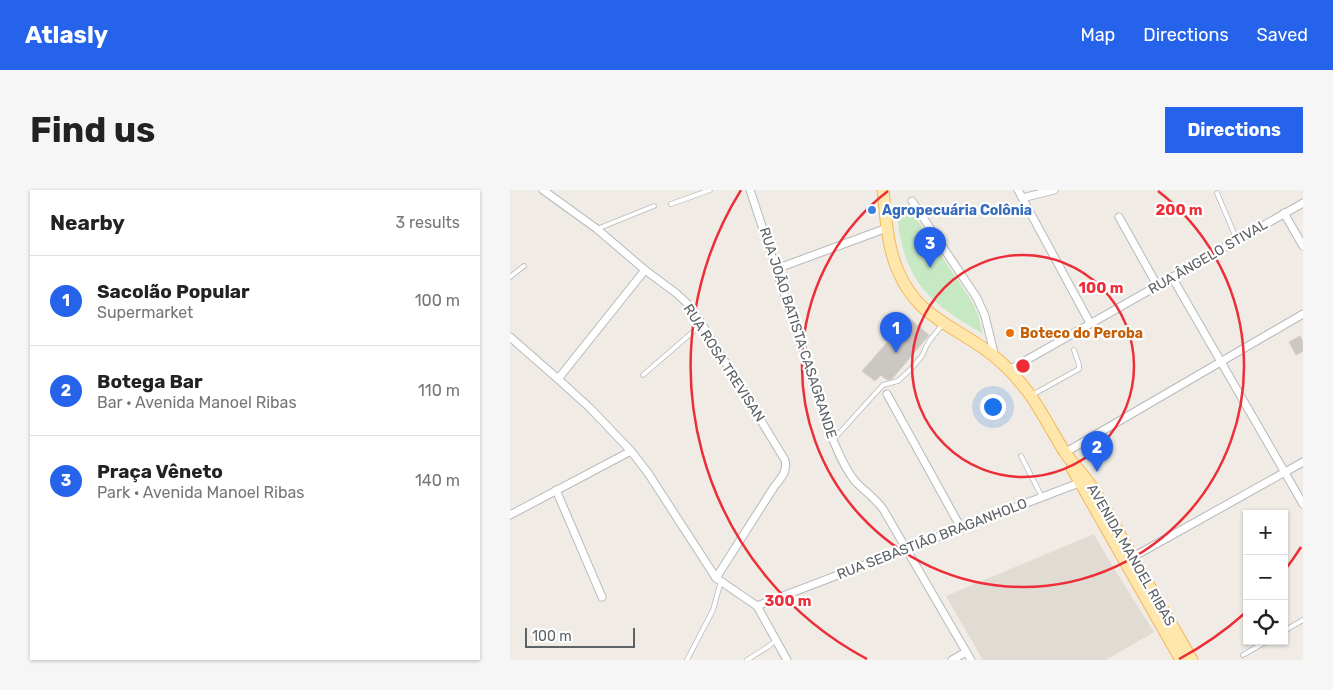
<!DOCTYPE html>
<meta charset="utf-8">
<style>
:root{--surface:#fff;--page:#f6f6f6;--text:#222;--muted:#767676;--line:#e0e0e0;--accent:#2563eb}
body{margin:0;font-family:Rubik,sans-serif;background:var(--page);color:var(--text)}
.controls{position:absolute;right:15px;bottom:15px;display:grid;overflow:hidden;border-radius:0px;box-shadow:0 1px 4px #0004}
.controls button{width:45px;height:45px;display:grid;place-items:center;padding:0;border:0;border-bottom:1px solid var(--line);background:var(--surface);color:var(--text);font:25px sans-serif}
.scale{position:absolute;left:15px;bottom:12px;width:110px;box-sizing:border-box;padding-left:5px;border:2px solid #5d6266;border-top:0;font-size:14px;line-height:18px;white-space:nowrap;color:#5d6266;-webkit-text-stroke:4px #fff;paint-order:stroke}
.you{position:absolute;left:482px;top:216px;width:18px;height:18px;margin:-12px;border:4px solid #fff;border-radius:50%;background:#1a73e8;box-shadow:0 0 0 8px #1a73e833}
.badge{display:grid;place-items:center;width:32px;height:32px;border-radius:50%;background:var(--accent);color:#fff;font-size:16px;font-weight:700}
.pin{position:absolute;translate:-50% -41px;filter:drop-shadow(0 1px 2px #0008)}
.pin::after{content:'';position:absolute;top:26px;width:18px;height:15px;background:inherit;clip-path:polygon(0 0,100% 0,50% 100%)}
.list{margin:0;padding:0;list-style:none}
h2{display:flex;justify-content:space-between;align-items:center;height:65px;margin:0;padding:0 20px;font-size:21px}
h2 small{font-size:16px;font-weight:400;color:var(--muted)}
.list li{display:grid;grid-template-columns:32px 1fr auto;gap:15px;align-items:center;box-sizing:border-box;height:90px;padding:0 20px;border-top:1px solid var(--line)}
.list b{display:block;font-size:19px;white-space:nowrap}
.list p{margin:0;font-size:16px;white-space:nowrap;color:var(--muted)}
.list em{font-size:16px;font-style:normal;color:var(--muted)}
.icon{flex:none;width:28px;height:28px;fill:none;stroke:currentColor;stroke-width:2;stroke-linecap:round;stroke-linejoin:round}
.map{position:relative;flex:none;width:793px;height:470px;overflow:hidden;border-radius:0px}
header{display:flex;align-items:center;gap:30px;box-sizing:border-box;height:70px;padding:0 25px;background:var(--accent);color:#fff}
header strong{font-size:24px}
nav{display:flex;gap:28px;margin-inline-start:auto;font-size:18px}
.intro{display:flex;align-items:center;justify-content:space-between;box-sizing:border-box;height:120px;padding:0 30px}
h1{margin:0;font-size:35px}
.button{padding:12px 22px;border-radius:0px;background:var(--accent);color:#fff;font-size:18px;font-weight:700}
main{display:flex;gap:30px;padding:0 30px}
aside{flex:1;background:var(--surface);border-radius:0px;box-shadow:0 1px 4px #0004}
.map>svg:first-child{display:block}
</style>
<header>
<strong>Atlasly</strong>
<nav><a>Map</a><a>Directions</a><a>Saved</a></nav>
</header>
<div class="intro"><h1>Find us</h1><a class="button">Directions</a></div>
<main>
<aside>
<h2>Nearby<small>3 results</small></h2>
<ul class="list">
<li><span class="badge">1</span><div><b>Sacolão Popular</b><p>Supermarket</p></div><em>100 m</em></li>
<li><span class="badge">2</span><div><b>Botega Bar</b><p>Bar · Avenida Manoel Ribas</p></div><em>110 m</em></li>
<li><span class="badge">3</span><div><b>Praça Vêneto</b><p>Park · Avenida Manoel Ribas</p></div><em>140 m</em></li>
</ul>
</aside>
<div class="map">
<svg width="793" height="470" viewBox="0 0 793 470">
<rect width="100%" height="100%" fill="#f0ece5"/>
<polygon fill="#e0dbd3" points="584,344 600,372 644,442 596,470 473,470 436,406"/>
<path fill="#c6e8c2" d="M399,18L461,110L468,125L473,144C432,119 405,104 392,55C389,44 388,31 387,20Z"/>
<g fill="#cbc7c3" stroke="#d5cdc4">
<polygon points="399,128 419,145 382,189 377,190 371,185 365,191 352,181"/>
<polygon points="790,146 793,151 793,161 786,165 779,152"/>
</g>
<g fill="none" stroke-linecap="round" stroke-linejoin="round">
<g stroke="#b6b9bc" stroke-width="5.5">
<g id="lane">
<polyline points="707,3 727,50"/>
<polyline points="161,14 200,0"/>
<polyline points="87,39 144,16"/>
<polyline points="0,87 14,76"/>
<polyline points="133,185 192,134"/>
<polyline points="522,205 569,179 569,175 564,160"/>
<polyline points="323,250 373,195 388,191 401,179 412,166 416,157 420,150 433,134"/>
<polyline points="511,266 532,307"/>
<polyline points="774,441 793,430"/>
<polyline points="733,465 757,451"/>
<polyline points="177,470 203,420 211,391"/>
<polyline points="237,470 259,456 266,450"/>
</g>
</g>
<g stroke="#b6b9bc" stroke-width="9">
<g id="street">
<path d="M33,0L87,39L135,80L166,103L179,115L192,134L275,270C278,282 270,289 264,297L206,388"/>
<path d="M240,0L323,250C329,264 335,279 345,291C354,301 365,308 373,319L461,470"/>
<polyline points="508,0 580,133"/>
<polyline points="512,8 544,0"/>
<polyline points="402,11 467,108 475,126 485,167"/>
<polyline points="774,23 793,56"/>
<polyline points="609,27 647,95"/>
<polyline points="266,79 377,38"/>
<polyline points="662,87 793,314"/>
<polyline points="0,147 48,189 80,218 121,261 138,283 206,388 247,416 277,470"/>
<polyline points="499,180 793,13"/>
<polyline points="48,189 135,80"/>
<polyline points="377,204 451,338"/>
<polyline points="556,262 793,124"/>
<polyline points="46,300 92,407"/>
<polyline points="0,325 121,261"/>
<polyline points="623,367 793,272"/>
<polyline points="247,416 569,293"/>
<polyline points="442,470 456,462"/>
</g>
</g>
<g stroke="#f4b65a" stroke-width="13">
<g id="primary">
<path d="M373,0C376,27 377,56 388,81C407,126 440,134 476,160C494,173 508,188 521,206C533,224 543,243 554,261C563,274 575,286 584,300C596,319 607,339 618,359C639,396 661,433 682,470"/>
<polyline points="562,278 671,470"/>
</g>
</g>
<use href="#lane" stroke="#fff" stroke-width="4"/>
<use href="#street" stroke="#fff" stroke-width="7"/>
<use href="#primary" stroke="#ffe7ab" stroke-width="11"/>
</g>
<g fill="none" stroke="#ed2e38" stroke-width="2.5">
<circle cx="513" cy="176" r="111"/>
<path d="M648 1A221 221 0 1 1 378 1"/>
<path d="M791 357A332 332 0 0 1 775 380M735 423A332 332 0 0 1 669 469M357 469A332 332 0 0 1 231 0"/>
</g>
<circle fill="#3f7fe0" stroke="#fff" stroke-width="2" cx="362" cy="20" r="5"/>
<circle fill="#e8710a" stroke="#fff" stroke-width="2" cx="500" cy="143" r="5"/>
<g text-anchor="middle" dominant-baseline="central" stroke-width="4.5" stroke-linejoin="round" paint-order="stroke">
<g font-size="14" font-weight="bold" fill="#366cbe" stroke="#fff" text-anchor="start">
<text x="372" y="20">Agropecuária Colônia</text>
</g>
<g font-size="14" fill="#5d6266" stroke="#fff">
<text transform="translate(698 67) rotate(-30)">RUA ÂNGELO STIVAL</text>
<text transform="translate(288 143) rotate(72)">RUA JOÃO BATISTA CASAGRANDE</text>
<text transform="translate(214 173) rotate(57)">RUA ROSA TREVISAN</text>
<text transform="translate(422 349) rotate(-21)">RUA SEBASTIÃO BRAGANHOLO</text>
<text transform="translate(621 365) rotate(60)">AVENIDA MANOEL RIBAS</text>
</g>
<g font-size="14" font-weight="bold" fill="#c56008" stroke="#fff" text-anchor="start">
<text x="510" y="143">Boteco do Peroba</text>
</g>
</g>
<circle cx="513" cy="176" r="8" fill="#ed2e38" stroke="#fff" stroke-width="2.5"/>
<g font-size="15" text-anchor="middle" font-weight="bold" fill="#ed2e38" stroke="#fff" stroke-width="4.5" stroke-linejoin="round" paint-order="stroke">
<text x="669" y="25">200 m</text>
<text x="591" y="103">100 m</text>
<text x="278" y="416">300 m</text>
</g>
</svg>
<div class="controls">
<button>+</button>
<button>−</button>
<button><svg class="icon" aria-label="locate" viewBox="0 0 24 24"><circle cx="12" cy="12" r="6"/><path d="M12 2v4M12 18v4M2 12h4M18 12h4"/></svg></button>
</div>
<div class="scale">100 m</div>
<div class="you"></div>
<div class="pin badge" style="left:386px;top:163px">1</div>
<div class="pin badge" style="left:587px;top:282px">2</div>
<div class="pin badge" style="left:420px;top:78px">3</div>
</div>
</main>
